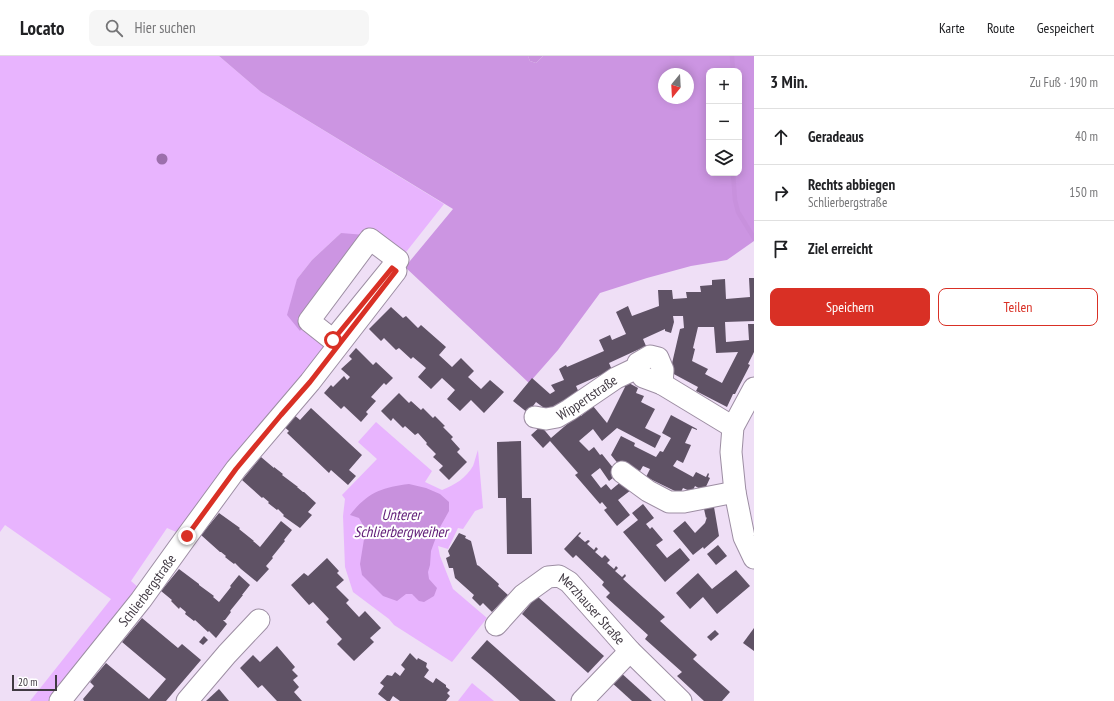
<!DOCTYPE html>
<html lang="de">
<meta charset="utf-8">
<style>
:root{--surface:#fff;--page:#f6f6f6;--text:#202124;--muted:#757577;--line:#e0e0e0;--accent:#d93025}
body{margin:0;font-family:"PT Sans Narrow",sans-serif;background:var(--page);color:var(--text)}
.controls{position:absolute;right:12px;top:12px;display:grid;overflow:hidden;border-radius:8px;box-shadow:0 2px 10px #0003}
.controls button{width:36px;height:36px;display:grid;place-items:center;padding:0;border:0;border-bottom:1px solid var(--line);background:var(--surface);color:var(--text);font:20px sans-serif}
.compass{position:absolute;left:658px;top:12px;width:36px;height:36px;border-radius:50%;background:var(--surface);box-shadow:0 2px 10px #0003;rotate:198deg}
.scale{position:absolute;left:12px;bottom:10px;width:45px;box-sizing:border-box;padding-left:4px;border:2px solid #403942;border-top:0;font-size:11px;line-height:14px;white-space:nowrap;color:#403942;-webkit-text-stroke:3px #fff;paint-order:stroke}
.stop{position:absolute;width:12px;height:12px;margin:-9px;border:3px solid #d93025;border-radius:50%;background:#fff}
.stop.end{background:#d93025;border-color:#fff;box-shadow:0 1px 4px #0008}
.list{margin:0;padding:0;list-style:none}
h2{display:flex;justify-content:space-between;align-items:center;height:52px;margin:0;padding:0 16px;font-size:17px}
h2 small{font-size:13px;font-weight:400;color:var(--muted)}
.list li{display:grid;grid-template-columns:26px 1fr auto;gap:12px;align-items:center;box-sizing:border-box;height:56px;padding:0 16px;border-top:1px solid var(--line)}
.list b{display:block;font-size:15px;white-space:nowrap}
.list p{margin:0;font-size:13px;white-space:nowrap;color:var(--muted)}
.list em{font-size:13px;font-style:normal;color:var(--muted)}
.actions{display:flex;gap:8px;padding:12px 16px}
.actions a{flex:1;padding:9px 0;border:1px solid var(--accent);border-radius:8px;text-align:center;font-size:14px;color:var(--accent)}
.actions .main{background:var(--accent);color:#fff}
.icon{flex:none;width:22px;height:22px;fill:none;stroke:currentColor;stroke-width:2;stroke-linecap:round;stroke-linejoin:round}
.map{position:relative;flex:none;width:754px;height:645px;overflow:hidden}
header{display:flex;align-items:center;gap:24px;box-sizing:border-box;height:56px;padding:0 20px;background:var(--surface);border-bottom:1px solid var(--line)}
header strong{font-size:19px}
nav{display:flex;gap:22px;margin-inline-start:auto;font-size:14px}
.search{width:280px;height:36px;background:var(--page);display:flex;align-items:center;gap:10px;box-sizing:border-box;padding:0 14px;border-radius:8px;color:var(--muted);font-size:15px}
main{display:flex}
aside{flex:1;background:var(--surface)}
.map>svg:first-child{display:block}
</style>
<header>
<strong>Locato</strong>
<div class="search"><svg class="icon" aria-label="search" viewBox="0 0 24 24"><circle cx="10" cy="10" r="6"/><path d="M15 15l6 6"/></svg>Hier suchen</div>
<nav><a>Karte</a><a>Route</a><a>Gespeichert</a></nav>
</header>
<main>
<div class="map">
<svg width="754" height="645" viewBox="0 0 754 645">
<rect width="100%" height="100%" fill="#efdff6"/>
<g fill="#e8b4fe">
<polygon points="0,0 219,0 261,36 444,148 399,205 341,177 312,204 297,223 300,275 307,267 331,286 181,478 167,472 131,525 139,532 48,645 30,645 111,543 5,469 0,476"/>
<path d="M376,366L432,415L425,426L442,434C455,429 466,422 473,410C475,405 476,399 478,394L483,452L475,455L463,473L458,472L448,493L438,490L440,500L453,533L487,562L452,606L394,569L389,563L353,536L345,511L343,460L345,443L342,439L377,403L358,386Z"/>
<polygon points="472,627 494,645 458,645"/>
</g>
<g fill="#cc95e2" fill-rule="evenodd">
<path d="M219,0H528L530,5L536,7L543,0H754V185L727,204L691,210L647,222L600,237L558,294L529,327L405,211L453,153L261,36ZM709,15H739V117H709ZM664,18H688V42H664Z"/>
<polygon points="341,177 365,179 309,265 300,275 287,259 297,223 312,204"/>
</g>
<g fill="#c891dd">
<polygon points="528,0 543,0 536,7 530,5"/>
<path d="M409,428L426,432L440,438L449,446V455L439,473L431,495L430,509L428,516L429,523L437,532L434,540L424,546L419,545L412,538H406L397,545L383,540L362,519L360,508L365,477L364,471L359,462L350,459C367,437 382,431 409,428Z"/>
</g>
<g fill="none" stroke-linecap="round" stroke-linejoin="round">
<g stroke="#c891dd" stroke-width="4.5">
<polyline points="732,0 733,15"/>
<polyline points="733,117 735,144 738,156 754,182"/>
</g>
</g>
<g fill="#5f5265" fill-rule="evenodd">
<path d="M749,222H754V265L725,266L726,286L749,284L748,268H754V296L748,308L750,309L735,338H733L727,351L696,335L698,331L670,316L680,273L684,272L683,260H673L674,266L671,277L665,275V273L643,283L646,290L609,307L612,314L576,330L580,339L548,355L536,346L528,357L513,345L532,322L550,338L555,335L551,329L564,324L559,313L566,309L567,311L604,295L599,284L610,279L612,284L626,278L616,256L628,250L632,260L659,250L658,234H672L673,243L687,242L686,236H701L700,230L712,229V224L725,223L726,243L750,241ZM698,271H714L716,297L738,296L722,327L705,318L708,313L692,305L695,293L693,292Z"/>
<polygon points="391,251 403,262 406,260 418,272 421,269 446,291 439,299 452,311 461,302 474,315 468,321 481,333 490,324 504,336 484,357 471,344 460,355 447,343 455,334 442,322 431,333 418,321 426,312 413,301 411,303 399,292 396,294 384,282 381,285 369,273"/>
<polygon points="356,292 373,309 376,306 393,322 386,329 384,327 371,341 376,345 366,356 368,358 361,366 344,350 341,353 324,337 331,329 333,331 344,320 347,324 350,321 341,313 352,303 349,300"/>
<polygon points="627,326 638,332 636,337 644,340 641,346 655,353 645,372 661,380 655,392 617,372 602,385 593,373 579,385 589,395 594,391 600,399 602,398 618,418 609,425 600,412 591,419 601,432 606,428 611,434 623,424 631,434 618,444 630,459 617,470 604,454 607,452 602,446 600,448 575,419 578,417 550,385 543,392 531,379 541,370 551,382 579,358 581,360 593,350 607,367 625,331 624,330"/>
<polygon points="399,337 409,347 411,345 421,354 423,352 433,362 435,360 445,370 443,371 453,381 451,383 460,393 457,396 467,406 449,424 439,414 443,410 433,401 436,398 426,388 427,387 418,377 415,379 405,370 403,372 393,362 391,365 381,355"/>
<polygon points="311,352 362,399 349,414 356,420 348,429 331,414 329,417 287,377 289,375 282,369 293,358 300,364"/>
<polygon points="671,359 697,373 697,374 692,372 685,387 691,389 683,407 677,404 673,410 693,421 696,416 706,421 708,417 709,418 708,421 710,422 704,435 695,430 692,436 683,432 679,440 679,437 646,421 650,413 643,410 640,415 622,405 620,410 611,399 621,380 635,387 634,390 656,401 660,395 663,396 671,382 662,377"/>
<polygon points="521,385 522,442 531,442 532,498 507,498 506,442 498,442 497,386"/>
<polygon points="261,401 274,412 274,411 283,418 282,419 298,431 297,431 303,436 304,436 316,447 308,456 312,459 300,472 283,460 284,459 278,453 277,454 268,447 269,446 263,441 262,442 242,424"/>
<polygon points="643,448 654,462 646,468 650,473 652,471 663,484 656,489 667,502 680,492 690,504 665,526 623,476 638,464 632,457"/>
<polygon points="714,451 719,480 704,493 703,491 693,499 673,475 685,465 695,477 705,467 707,461 706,462 704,453"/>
<polygon points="219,457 240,472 239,473 254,485 253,485 260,491 281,465 292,474 284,484 285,485 272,501 273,502 266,510 269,513 257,526 241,513 235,507 234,508 230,505 225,501 226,500 221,496 220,496 201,479"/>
<polygon points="580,476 581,477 578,480 585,486 588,484 590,485 587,488 594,494 596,491 598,493 595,496 602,502 605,499 610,504 607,507 614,513 616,510 618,512 615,515 622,521 625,518 626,520 623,523 665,561 660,565 697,599 693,603 730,636 722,645 704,645 677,620 682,616 645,583 648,579 606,541 610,537 602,529 604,526 576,499 573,502 564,493"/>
<polygon points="459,477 466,480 465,482 471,485 477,509 479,510 499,528 498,530 508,539 492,556 483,547 480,550 472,542 474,539 455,522 453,512 449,512 446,502 450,500 448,495"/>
<polygon points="718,489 727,500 716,509 707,498"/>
<polygon points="327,502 339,515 337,517 344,524 336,531 349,544 346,547 359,561 365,555 381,572 370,582 374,586 354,605 337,588 342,583 326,566 329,563 313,546 309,549 291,529 304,517 308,520"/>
<polygon points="179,513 199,528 199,529 214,540 213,541 219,546 231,531 230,530 239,519 250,529 242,539 243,539 230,555 231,556 225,564 223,564 227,568 216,582 209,575 208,576 195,564 194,565 185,558 186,556 180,551 179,553 171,545 172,544 161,535"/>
<polygon points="736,514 750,530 717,558 703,541 690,553 676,537 698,517 712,533"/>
<polygon points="537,540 604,600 588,617 522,558"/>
<polygon points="142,562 178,592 182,588 201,604 166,645 84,645 83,643 94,630 90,626 106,607 149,643 166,623 122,586"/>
<polygon points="754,572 754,595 743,587"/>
<polygon points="715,574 719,578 711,585 707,581"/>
<polygon points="204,580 208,584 203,589 199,586"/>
<polygon points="487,584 523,616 556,645 520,645 491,619 471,602"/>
<polygon points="277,590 295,611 292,614 298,620 293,624 299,631 294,636 302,645 277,645 262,629 258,632 240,612 253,599 260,606"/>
<polygon points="410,597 417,604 418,602 427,607 426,611 429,614 424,621 433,627 436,622 446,629 446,631 450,634 447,637 450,640 446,645 400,645 393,640 390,645 387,645 378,638 384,630 380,627 387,619 392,620 395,616 400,620 405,613 401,609"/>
<polygon points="619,615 652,645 632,645 610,625"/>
<polygon points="219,633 229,645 206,645"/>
</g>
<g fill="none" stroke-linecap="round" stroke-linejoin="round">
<g stroke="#9d8ea3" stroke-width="23">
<g id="minor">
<polygon points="370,183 398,204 333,284 309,265"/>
<polyline points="637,312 638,307 650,300 658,302 663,314 662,328"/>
<polyline points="754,332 733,371 731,396 735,436 744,481 754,502"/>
<path id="s1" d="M535,361L546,363L557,361L569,354L616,322L637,312L643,321L662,328L733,371"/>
<polyline points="622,416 648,435 669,446 684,446 735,436"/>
<path id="s2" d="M496,569L523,539L548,521L559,520L569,526L630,595L681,645"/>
<path id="s3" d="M60,645L141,544L187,480L236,413L310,326L396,215L392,212"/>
<polyline points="187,645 227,598 259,564"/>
<polyline points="582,645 630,595"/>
</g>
</g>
<use href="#minor" stroke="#fff" stroke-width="21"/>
</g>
<circle fill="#9c6fac" cx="162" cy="103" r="5.5"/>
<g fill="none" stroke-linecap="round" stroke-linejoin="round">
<polyline stroke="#d93025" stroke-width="5" points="187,480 236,413 281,359 310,326 396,215 392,212 333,284"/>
</g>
<g text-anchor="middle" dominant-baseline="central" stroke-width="4" stroke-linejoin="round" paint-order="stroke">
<g font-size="14" fill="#403942" stroke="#fff">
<text stroke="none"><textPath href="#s1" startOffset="58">Wippertstraße</textPath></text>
<text stroke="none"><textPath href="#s3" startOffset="141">Schlierbergstraße</textPath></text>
<text stroke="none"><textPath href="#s2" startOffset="129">Merzhauser Straße</textPath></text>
</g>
<g font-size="15" font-style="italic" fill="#5f1b76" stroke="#fff">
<text x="401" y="458">Unterer<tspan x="401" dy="17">Schlierbergweiher</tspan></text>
</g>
</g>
</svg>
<div class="controls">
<button>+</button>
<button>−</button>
<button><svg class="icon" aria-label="layers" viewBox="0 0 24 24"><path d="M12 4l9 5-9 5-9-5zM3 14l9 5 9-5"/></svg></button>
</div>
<svg class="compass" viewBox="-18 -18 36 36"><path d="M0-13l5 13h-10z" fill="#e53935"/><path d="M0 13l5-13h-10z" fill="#757577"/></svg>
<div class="scale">20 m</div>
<div class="stop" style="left:333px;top:284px"></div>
<div class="stop end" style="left:187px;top:480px"></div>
</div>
<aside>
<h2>3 Min.<small>Zu Fuß · 190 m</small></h2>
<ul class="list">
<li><svg class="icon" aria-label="ahead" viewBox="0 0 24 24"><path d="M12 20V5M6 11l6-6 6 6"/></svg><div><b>Geradeaus</b></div><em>40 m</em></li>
<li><svg class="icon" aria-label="right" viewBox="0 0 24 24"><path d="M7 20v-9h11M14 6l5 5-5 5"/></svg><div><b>Rechts abbiegen</b><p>Schlierbergstraße</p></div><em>150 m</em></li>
<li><svg class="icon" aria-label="arrive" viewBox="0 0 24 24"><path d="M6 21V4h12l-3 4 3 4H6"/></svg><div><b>Ziel erreicht</b></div></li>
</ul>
<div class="actions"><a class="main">Speichern</a><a>Teilen</a></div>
</aside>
</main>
